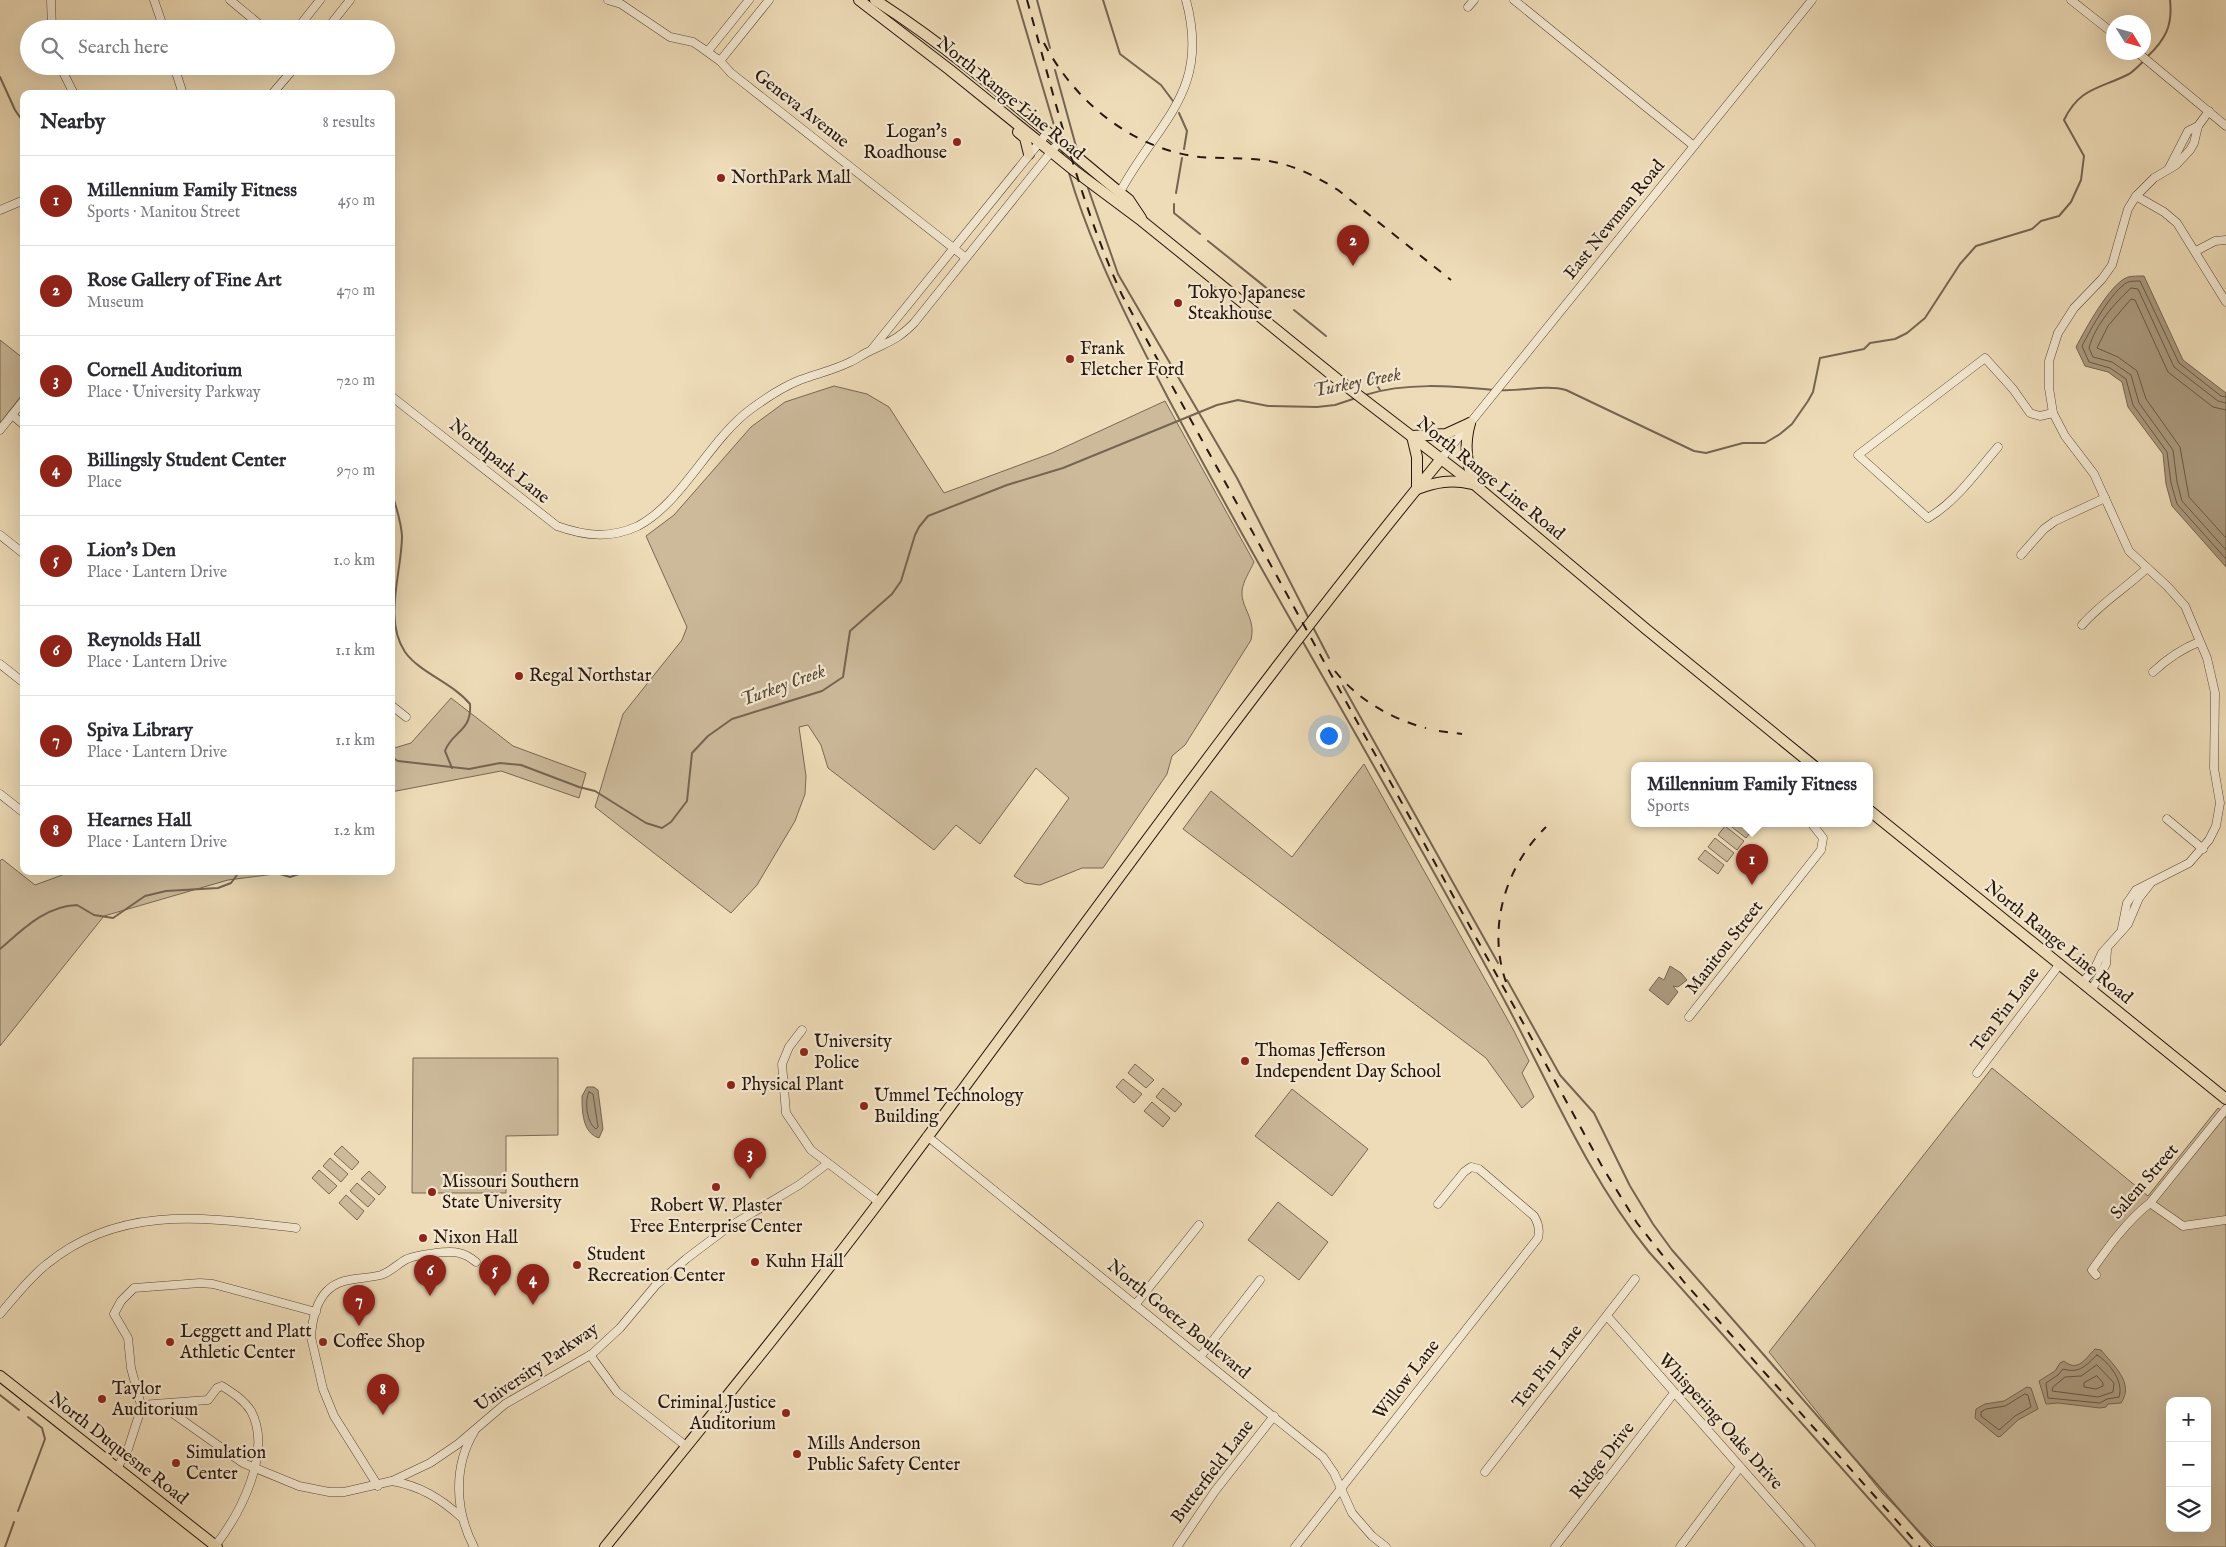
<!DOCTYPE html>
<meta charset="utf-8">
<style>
:root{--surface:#fff;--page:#f2f2f3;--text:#2b2b33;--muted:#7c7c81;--line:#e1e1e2;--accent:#8f2418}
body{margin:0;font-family:"IM FELL English",serif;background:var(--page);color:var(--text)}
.controls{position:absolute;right:15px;bottom:15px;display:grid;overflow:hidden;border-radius:10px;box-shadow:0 5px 20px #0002}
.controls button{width:45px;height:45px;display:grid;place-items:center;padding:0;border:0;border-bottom:1px solid var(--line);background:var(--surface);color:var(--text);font:25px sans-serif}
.compass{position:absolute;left:2106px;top:15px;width:45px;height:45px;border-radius:50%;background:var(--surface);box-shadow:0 5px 20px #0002;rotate:127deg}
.you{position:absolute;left:1328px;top:735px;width:18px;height:18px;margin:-12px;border:4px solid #fff;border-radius:50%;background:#1a73e8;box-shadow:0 0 0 8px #1a73e833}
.badge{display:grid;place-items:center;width:32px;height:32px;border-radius:50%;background:var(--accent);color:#fff;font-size:16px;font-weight:700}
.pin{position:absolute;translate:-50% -41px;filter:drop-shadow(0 1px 2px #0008)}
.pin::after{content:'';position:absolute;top:26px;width:18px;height:15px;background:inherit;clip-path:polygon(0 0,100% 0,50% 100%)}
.popup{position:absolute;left:1631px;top:762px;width:242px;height:65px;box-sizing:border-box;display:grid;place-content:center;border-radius:10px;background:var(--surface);filter:drop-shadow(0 1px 4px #0005);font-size:16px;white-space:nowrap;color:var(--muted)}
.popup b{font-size:19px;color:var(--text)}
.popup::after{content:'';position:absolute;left:50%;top:100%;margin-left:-10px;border:10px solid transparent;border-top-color:var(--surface)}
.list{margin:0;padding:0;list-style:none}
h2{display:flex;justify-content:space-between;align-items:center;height:65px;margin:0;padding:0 20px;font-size:21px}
h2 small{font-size:16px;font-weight:400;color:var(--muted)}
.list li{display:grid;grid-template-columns:32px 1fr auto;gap:15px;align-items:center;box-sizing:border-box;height:90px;padding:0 20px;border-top:1px solid var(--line)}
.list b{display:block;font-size:19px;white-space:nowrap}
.list p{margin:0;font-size:16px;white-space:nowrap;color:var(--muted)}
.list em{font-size:16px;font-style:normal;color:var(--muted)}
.icon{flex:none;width:28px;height:28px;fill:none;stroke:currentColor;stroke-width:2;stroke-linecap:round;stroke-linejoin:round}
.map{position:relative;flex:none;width:2226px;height:1547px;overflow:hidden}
.search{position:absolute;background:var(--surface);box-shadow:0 5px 20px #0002;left:20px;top:20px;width:375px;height:55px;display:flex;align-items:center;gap:12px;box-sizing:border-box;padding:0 18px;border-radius:28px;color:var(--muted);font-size:19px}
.panel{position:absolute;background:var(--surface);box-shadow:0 5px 20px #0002;left:20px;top:90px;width:375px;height:785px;border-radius:10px}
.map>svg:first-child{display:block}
</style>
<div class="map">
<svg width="2226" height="1547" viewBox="0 0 2226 1547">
<rect width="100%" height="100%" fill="#eedcb8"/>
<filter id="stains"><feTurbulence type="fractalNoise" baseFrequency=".004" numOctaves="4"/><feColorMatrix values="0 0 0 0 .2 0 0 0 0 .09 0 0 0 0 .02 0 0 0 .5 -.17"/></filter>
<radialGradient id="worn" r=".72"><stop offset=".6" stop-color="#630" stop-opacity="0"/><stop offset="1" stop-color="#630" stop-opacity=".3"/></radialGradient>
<g fill="#ccba9b" stroke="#796854" fill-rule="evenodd">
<polygon points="0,340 24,359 24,392 0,423"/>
<path d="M834,386L867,394L889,407L944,493L1052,453L1165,401L1254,562C1250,571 1243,581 1242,591C1241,609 1256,617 1251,640L1185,745L1172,756L1167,774L1103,868H1082L1040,885L1025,883L1014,876L1069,798L1036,768L980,844L956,825L934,850L828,768L821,745L808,725L799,727L806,776L805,794L795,821L757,885L731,913L595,807L623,714L682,640L687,627L646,536L674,515L751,427L785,402Z"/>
<polygon points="451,698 513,746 586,773 579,798 501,771 391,792 391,749 411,743"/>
<polygon points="1364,764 1514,1031 1529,1061 1522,1073 1534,1097 1522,1108 1486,1058 1183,829 1211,791 1292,857"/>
<polygon points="1728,824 1747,824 1753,829 1746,838"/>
<polygon points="1725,826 1744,841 1737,850 1718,835"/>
<polygon points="1715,838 1734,853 1727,862 1708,847"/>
<polygon points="1705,850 1724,865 1718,874 1698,859"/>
<polygon points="2,859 35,885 73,871 298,871 228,880 104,916 0,1046 0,861"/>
<polygon points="413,1058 558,1058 558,1135 506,1136 506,1193 412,1193"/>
<polygon points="1135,1064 1154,1080 1146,1088 1128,1073"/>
<path d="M1992,1068L2148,1196L2218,1108L2226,1114V1547H1935L1882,1493L1769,1352ZM2170,1401H2207V1528H2170Z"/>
<polygon points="1123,1079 1142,1094 1134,1103 1116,1087"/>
<polygon points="1163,1088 1182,1104 1175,1112 1156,1097"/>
<polygon points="1292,1089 1368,1149 1332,1196 1255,1136"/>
<polygon points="1152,1102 1170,1118 1163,1127 1144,1111"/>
<polygon points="342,1146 359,1162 352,1170 334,1154"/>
<polygon points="330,1158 348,1174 341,1182 323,1166"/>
<polygon points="319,1170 337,1186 329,1194 312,1178"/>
<polygon points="369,1171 386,1187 379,1195 361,1179"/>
<polygon points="357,1183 375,1199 368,1207 350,1191"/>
<polygon points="346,1195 364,1211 357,1220 339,1203"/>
<polygon points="1278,1202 1328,1242 1299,1280 1248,1240"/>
</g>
<g fill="#aa997e" stroke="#756551">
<path d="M2144,276L2183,360L2226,393V567L2172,506L2166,484L2163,454L2128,407L2122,382L2108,372L2085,366L2076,347C2085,330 2110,283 2128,277C2132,276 2139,276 2144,276Z"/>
<polygon points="1670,966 1681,973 1687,980 1678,987 1673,986 1678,992 1668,1005 1649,990 1659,977 1664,980"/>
<path d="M587,1087H594L598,1090L603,1129L599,1138C582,1133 582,1110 582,1096Z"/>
<path d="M2095,1349L2101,1350C2113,1365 2135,1383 2121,1403L2108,1404L2106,1407L2100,1408L2058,1403L2046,1404L2039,1381L2055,1371L2060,1363L2064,1361C2078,1373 2086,1358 2095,1349Z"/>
<polygon points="2027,1387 2031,1388 2038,1409 2018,1420 2001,1436 1998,1437 1975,1418 1976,1409 1985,1404 2004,1401"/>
</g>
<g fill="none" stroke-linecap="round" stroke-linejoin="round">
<g stroke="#685846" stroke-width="1">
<path d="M2226,397L2221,396L2179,363L2140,281C2137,281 2131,281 2128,282C2111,291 2091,329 2082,346L2089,362L2110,368L2126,379L2133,405L2167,452L2171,483L2177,504L2226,559"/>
<path d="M2226,403L2218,401L2174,367L2138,289L2131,288C2114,304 2095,325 2089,348L2093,357L2112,362L2131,375L2139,403L2173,450L2177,482L2182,501L2226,550"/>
<polyline points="2226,410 2213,407 2168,372 2135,300 2131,299 2108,326 2097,348 2118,357 2137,371 2146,399 2180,447 2189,497 2226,538"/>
<path d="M589,1092L593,1094L598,1127L596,1129C587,1124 584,1101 589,1092Z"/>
<path d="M2097,1355C2110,1363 2124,1382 2119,1397L2107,1399L2100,1403L2048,1398L2046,1383L2058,1375L2063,1369C2080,1374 2086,1365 2097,1355Z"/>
<polygon points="2097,1365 2114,1383 2113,1392 2098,1397 2052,1391 2053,1387 2065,1377 2081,1376"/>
<polygon points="2097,1376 2103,1383 2103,1386 2096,1389 2084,1387 2084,1383"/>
<polygon points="2025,1394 2028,1395 2031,1407 2015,1416 1999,1430 1981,1416 1981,1412 1986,1409 2005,1406"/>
</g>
<g stroke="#756551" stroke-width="2">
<polyline points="1017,0 1056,132"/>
<polyline points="1037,0 1050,48"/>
<polyline points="1103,0 1120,54 1161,85 1173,101"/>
<path d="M2147,57C2165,40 2173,26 2170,0"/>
<polyline points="1055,70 1077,150"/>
<polyline points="0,77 15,110 24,123"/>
<polyline points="1179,113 1187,131 1184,149"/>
<polyline points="1062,150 1063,155"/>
<path d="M1069,173C1093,253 1130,325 1168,398C1210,477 1253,554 1297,631"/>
<polyline points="1088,188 1118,274 1237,478 1308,617"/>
<polyline points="1176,193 1182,158"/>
<polyline points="1174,204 1174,213 1200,234"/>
<polyline points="1208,241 1274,294"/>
<polyline points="1294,310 1326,336"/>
<polyline points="1369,373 1380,390"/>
<path d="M1499,390C1520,392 1545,384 1566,390L1694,451L1706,453L1743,443H1765L1780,434L1792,424L1808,401L1813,392L1820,358L1864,349L1870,343L1895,339L1907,333L1925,318L1960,264L1976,246L2032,229L2041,221L2059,216L2071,202L2081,180L2084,156L2064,120C2080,87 2100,89 2129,74C2134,71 2139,65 2144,61"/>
<path d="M1365,395C1406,382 1451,386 1494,390"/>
<path d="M391,491C396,506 401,520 402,536C402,572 383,619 405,652C420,673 453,683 470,704C472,732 452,731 445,751L452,768"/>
<polyline points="1314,629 1329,658"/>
<path d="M1303,642C1372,763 1442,884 1508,1007C1552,1090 1589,1178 1649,1252L1912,1547"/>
<polyline points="1343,686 1498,963"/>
<polyline points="391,757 398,761 469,769 500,763 521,765 579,787 595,791 646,823 662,828 671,822 687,801 692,753 708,736 732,719 822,691 843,677 850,631 892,594 901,581 915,535 919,527 928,516 1007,485 1063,468 1217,405 1238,400 1268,406 1317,407 1335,405 1356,398"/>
<polyline points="270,871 290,877 308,871"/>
<path d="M0,949C22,930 45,906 77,905L94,915L113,918L145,896L166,891L218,888L231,883L240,871"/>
<polyline points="1507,980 1560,1075 1594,1113 1630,1186 1653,1224 1672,1250 1932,1547"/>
<polyline points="0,1395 19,1410"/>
<polyline points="18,1511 45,1439 42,1428 28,1417"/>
<polyline points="5,1547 14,1522"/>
</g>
<g stroke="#584838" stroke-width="9">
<g id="minor">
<polyline points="51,0 52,29"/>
<polyline points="154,0 164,29"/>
<polyline points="230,0 265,29"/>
<polyline points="608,0 621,4 670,37 693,42 702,48 720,61 731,73 966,258"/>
<polyline points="1514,0 1694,146"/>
<polyline points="2071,0 2114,34"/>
<polyline points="1468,7 1474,0"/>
<polyline points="297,29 320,0"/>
<polyline points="327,29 350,0"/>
<polyline points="708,51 749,0"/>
<polyline points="2137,52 2226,126"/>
<polyline points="720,61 769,0"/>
<polyline points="60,66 74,94"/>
<polyline points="174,66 183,94"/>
<polyline points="272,94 296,66"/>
<polyline points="2169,168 2188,131 2198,126"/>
<path d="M1120,192C1158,121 1211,92 1186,0"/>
<polyline points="2136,196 2164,212 2177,223 2226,302"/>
<polyline points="0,210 24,200"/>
<polyline points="2196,251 2215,241 2226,240"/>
<polyline points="872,349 1048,132"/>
<path d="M391,396L557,526C585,536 610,539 638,526C682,503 709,440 751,409C766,398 782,387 800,380C816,374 834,370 850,362C857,359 863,354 870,351C890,341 897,340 914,323L1059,142"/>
<polyline points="12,415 24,425"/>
<polyline points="0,430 24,400"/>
<path d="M1998,447C1977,471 1957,501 1928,518L1858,455L1985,358L2013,389L2030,413L2040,416L2053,413"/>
<polyline points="1441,459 1812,0"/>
<polyline points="0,535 24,554"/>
<polyline points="2021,555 2044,529 2055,521 2105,498"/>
<path d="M2082,625C2101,603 2126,588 2147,568"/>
<polyline points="0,664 24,683"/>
<path d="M2153,672C2167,659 2181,649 2199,642"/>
<polyline points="391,705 406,717"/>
<polyline points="0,794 24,813"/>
<polyline points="2167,819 2203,849"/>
<polyline points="2122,928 2127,903 2136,890 2189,863 2209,840 2216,826 2220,803 2214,768 2215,693 2207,658 2185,606 2167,586 2129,551 2094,474 2065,436 2053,413 2049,388 2049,361 2058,333 2074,308 2102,279 2112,265 2128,209 2136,196 2154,178 2176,165 2190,150 2194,143 2198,126 2209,111"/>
<polyline points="2082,983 2095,968 2102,953 2128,924 2139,898 2150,884"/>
<polyline points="2091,991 2106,964 2107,950"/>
<polyline points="1689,1017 1821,850 1823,838 1812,824"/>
<polyline points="802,1030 789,1047 782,1064 786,1113 811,1150 879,1202"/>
<polyline points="1977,1073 2059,965"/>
<polyline points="927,1136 1323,1457 1334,1473 1352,1513 1372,1536 1386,1547"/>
<polyline points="2150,1203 2183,1226 2226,1220"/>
<path d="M2096,1275L2092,1270C2109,1246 2127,1221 2150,1203L2226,1109"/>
<polyline points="1135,1305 1199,1225"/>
<path d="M0,1314C15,1297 29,1278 47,1264C121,1203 209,1218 296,1228"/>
<polyline points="1607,1316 1811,1547"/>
<polyline points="590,1355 617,1392 686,1446"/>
<polyline points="1200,1357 1260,1280"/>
<path d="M141,1405L208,1400L217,1388L222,1386C233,1393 244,1400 251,1411C273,1452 240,1514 215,1546"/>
<polyline points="161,1405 243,1463 299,1486 329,1492 344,1492 392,1481 430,1463 458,1444 505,1404 592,1354 620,1328 656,1285 686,1259 727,1228 799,1185 827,1164"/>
<polyline points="116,1469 127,1452 140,1412 141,1405 131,1368 128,1338 114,1314 121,1301 134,1288 200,1283 213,1284 316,1312"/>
<polyline points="1485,1472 1635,1279"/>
<path d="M392,1481C420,1486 440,1498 461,1517"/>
<path d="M378,1486L334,1416L323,1389L311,1337C312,1322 316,1302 327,1291C342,1276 362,1280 381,1275C391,1272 397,1264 407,1259C416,1255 449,1250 459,1253C465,1254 471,1258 476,1262"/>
<path d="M474,1547C455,1511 453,1467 474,1432"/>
<polyline points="1177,1547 1215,1491 1274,1416"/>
<path d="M1295,1547L1538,1238C1540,1230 1539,1224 1534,1216L1479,1169L1471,1167L1464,1172L1438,1204"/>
<polyline points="1555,1547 1674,1393"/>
<polyline points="1680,1547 1740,1467"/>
</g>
</g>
<g stroke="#26160d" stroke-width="12">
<g id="major">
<polyline points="859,0 950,70 1075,171 1142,221 1337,379 1475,485 1646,629 1814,766"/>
<path d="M875,0C966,58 1045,132 1129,200L1141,218"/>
<polyline points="1018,132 1025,138 1029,154"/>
<path d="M1470,423L1446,434L1412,436L1417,457V489C1436,482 1451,479 1472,484"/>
<path d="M1470,423C1464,445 1466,463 1475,484"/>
<polyline points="1870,811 2226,1099"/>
<polyline points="0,1376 217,1547"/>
<path d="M605,1547C697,1433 791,1319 879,1202C1066,953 1244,699 1441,459"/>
</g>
</g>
<use href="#minor" stroke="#f4e8d1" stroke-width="8"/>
<use href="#major" stroke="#eedcb8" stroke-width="10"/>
<g stroke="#26160d" stroke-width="2" stroke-dasharray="9 9" stroke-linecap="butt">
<path d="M1027,0C1055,99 1079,201 1122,295L1603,1168L1637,1223L1684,1282L1920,1547"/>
<path d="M1044,43C1075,102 1132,149 1200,157C1223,159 1246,157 1269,161C1294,165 1317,177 1338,190L1451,280"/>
<path d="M1335,671C1357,699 1391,719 1426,728"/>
<polyline points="1439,731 1462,734"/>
<path d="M1506,982C1487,928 1505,867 1546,827"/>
</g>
</g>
<g fill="#8f2418" stroke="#f4e8d1" stroke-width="2">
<circle cx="957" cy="142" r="5"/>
<circle cx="721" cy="178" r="5"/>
<circle cx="1178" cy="303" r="5"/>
<circle cx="1070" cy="359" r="5"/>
<circle cx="519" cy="676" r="5"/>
<circle cx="804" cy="1052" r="5"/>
<circle cx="1245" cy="1061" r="5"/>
<circle cx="731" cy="1085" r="5"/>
<circle cx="864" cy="1106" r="5"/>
<circle cx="716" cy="1187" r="5"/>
<circle cx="432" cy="1192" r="5"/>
<circle cx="423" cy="1238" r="5"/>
<circle cx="755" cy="1262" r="5"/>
<circle cx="577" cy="1265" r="5"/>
<circle cx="170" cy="1342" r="5"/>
<circle cx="323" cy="1342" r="5"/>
<circle cx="102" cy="1399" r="5"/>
<circle cx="786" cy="1413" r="5"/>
<circle cx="797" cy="1454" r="5"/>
<circle cx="176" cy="1463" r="5"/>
</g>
<g text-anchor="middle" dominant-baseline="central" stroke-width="4.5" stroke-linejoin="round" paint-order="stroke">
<g font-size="18" fill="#26160d" stroke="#f4e8d1">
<text transform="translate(1010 99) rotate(39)">North Range Line Road</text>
<text transform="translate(801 109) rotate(38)">Geneva Avenue</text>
<text transform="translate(1615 220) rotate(-51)">East Newman Road</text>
<text transform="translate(499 462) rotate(39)">Northpark Lane</text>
<text transform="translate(1490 479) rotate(39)">North Range Line Road</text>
<text transform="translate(2058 943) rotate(39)">North Range Line Road</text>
<text transform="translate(1725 948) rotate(-52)">Manitou Street</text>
<text transform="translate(2006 1010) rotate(-53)">Ten Pin Lane</text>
<text transform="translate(2145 1182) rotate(-49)">Salem Street</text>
<text transform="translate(1178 1320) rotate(39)">North Goetz Boulevard</text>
<text transform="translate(1548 1367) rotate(-52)">Ten Pin Lane</text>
<text transform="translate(537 1368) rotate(-34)">University Parkway</text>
<text transform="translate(1407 1380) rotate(-52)">Willow Lane</text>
<text transform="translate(1720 1422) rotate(48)">Whispering Oaks Drive</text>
<text transform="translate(118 1449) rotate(38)">North Duquesne Road</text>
<text transform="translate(1603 1461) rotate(-52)">Ridge Drive</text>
<text transform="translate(1213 1472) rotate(-53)">Butterfield Lane</text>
</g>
<g font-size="18" fill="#26160d" stroke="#f4e8d1" text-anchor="start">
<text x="947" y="132" text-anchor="end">Logan's<tspan x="947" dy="21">Roadhouse</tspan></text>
<text x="731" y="178">NorthPark Mall</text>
<text x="1188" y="293">Tokyo Japanese<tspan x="1188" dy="21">Steakhouse</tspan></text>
<text x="1080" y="349">Frank<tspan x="1080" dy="21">Fletcher Ford</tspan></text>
<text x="529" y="676">Regal Northstar</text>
<text x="814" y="1042">University<tspan x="814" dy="21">Police</tspan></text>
<text x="1255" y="1051">Thomas Jefferson<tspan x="1255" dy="21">Independent Day School</tspan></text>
<text x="741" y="1085">Physical Plant</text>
<text x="874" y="1096">Ummel Technology<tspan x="874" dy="21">Building</tspan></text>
<text x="442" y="1182">Missouri Southern<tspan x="442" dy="21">State University</tspan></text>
<text x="716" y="1206" text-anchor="middle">Robert W. Plaster<tspan x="716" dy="21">Free Enterprise Center</tspan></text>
<text x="433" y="1238">Nixon Hall</text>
<text x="587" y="1255">Student<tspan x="587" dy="21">Recreation Center</tspan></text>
<text x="765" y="1262">Kuhn Hall</text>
<text x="180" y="1332">Leggett and Platt<tspan x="180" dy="21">Athletic Center</tspan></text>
<text x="333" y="1342">Coffee Shop</text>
<text x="112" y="1389">Taylor<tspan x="112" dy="21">Auditorium</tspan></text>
<text x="776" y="1403" text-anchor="end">Criminal Justice<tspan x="776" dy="21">Auditorium</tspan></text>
<text x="807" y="1444">Mills Anderson<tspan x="807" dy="21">Public Safety Center</tspan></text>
<text x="186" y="1453">Simulation<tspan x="186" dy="21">Center</tspan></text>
</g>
<g font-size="19" font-style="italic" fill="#5b4a3a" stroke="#f4e8d1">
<text transform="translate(1357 383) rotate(-11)">Turkey Creek</text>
<text transform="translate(783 686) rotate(-20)">Turkey Creek</text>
</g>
</g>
<rect width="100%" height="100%" filter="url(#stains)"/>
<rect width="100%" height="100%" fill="url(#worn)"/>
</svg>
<div class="controls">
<button>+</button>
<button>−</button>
<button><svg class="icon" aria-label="layers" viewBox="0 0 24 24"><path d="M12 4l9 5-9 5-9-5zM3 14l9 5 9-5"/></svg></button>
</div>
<svg class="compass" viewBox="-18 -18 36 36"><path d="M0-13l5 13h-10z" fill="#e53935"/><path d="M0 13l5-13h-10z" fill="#7c7c81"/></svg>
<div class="you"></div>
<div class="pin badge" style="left:1752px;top:885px">1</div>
<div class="popup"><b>Millennium Family Fitness</b>Sports</div>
<div class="pin badge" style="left:1353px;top:266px">2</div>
<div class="pin badge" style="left:750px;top:1179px">3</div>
<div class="pin badge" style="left:533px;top:1305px">4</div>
<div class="pin badge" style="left:495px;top:1296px">5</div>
<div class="pin badge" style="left:430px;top:1296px">6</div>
<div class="pin badge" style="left:359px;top:1326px">7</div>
<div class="pin badge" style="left:383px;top:1415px">8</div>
<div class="search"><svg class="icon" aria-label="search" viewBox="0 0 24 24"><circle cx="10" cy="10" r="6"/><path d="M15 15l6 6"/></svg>Search here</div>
<section class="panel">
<h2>Nearby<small>8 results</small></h2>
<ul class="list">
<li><span class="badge">1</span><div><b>Millennium Family Fitness</b><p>Sports · Manitou Street</p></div><em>450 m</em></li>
<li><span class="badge">2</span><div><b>Rose Gallery of Fine Art</b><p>Museum</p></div><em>470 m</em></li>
<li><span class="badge">3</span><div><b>Cornell Auditorium</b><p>Place · University Parkway</p></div><em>720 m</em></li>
<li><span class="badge">4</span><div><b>Billingsly Student Center</b><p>Place</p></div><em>970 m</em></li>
<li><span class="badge">5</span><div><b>Lion's Den</b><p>Place · Lantern Drive</p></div><em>1.0 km</em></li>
<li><span class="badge">6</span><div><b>Reynolds Hall</b><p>Place · Lantern Drive</p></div><em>1.1 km</em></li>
<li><span class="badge">7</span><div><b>Spiva Library</b><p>Place · Lantern Drive</p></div><em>1.1 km</em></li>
<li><span class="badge">8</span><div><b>Hearnes Hall</b><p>Place · Lantern Drive</p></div><em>1.2 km</em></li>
</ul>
</section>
</div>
